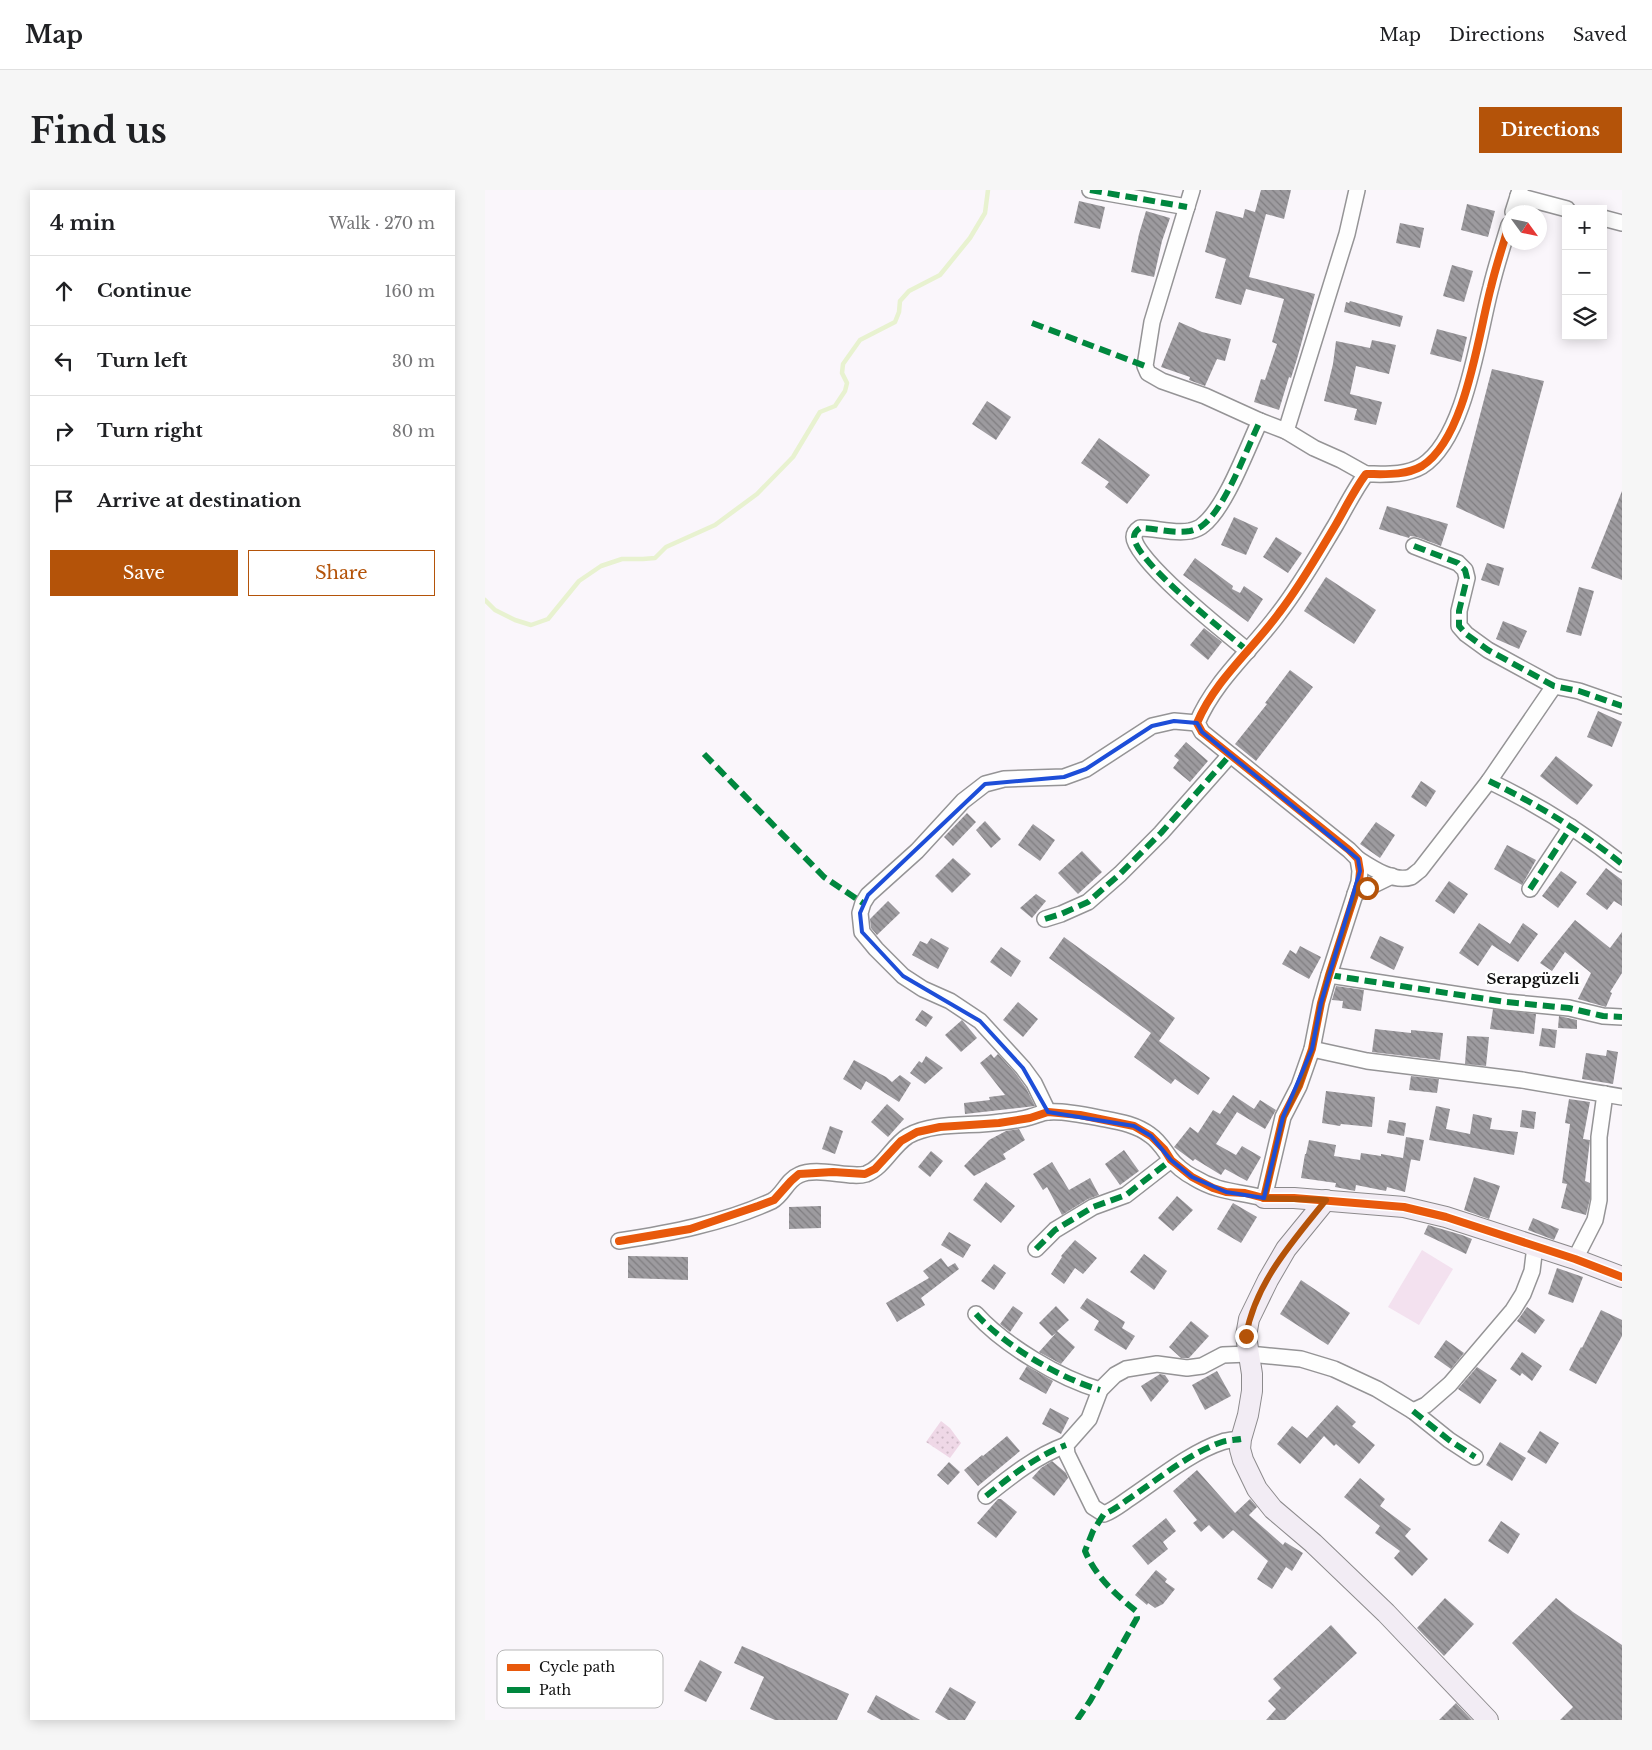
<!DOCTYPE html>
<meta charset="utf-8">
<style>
:root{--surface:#fff;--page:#f6f6f6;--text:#202124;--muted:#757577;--line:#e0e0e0;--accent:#b45309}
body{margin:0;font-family:"Libre Baskerville",serif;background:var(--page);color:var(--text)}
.controls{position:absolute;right:15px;top:15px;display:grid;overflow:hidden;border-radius:0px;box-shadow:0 2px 12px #0003}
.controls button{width:45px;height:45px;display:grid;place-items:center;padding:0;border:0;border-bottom:1px solid var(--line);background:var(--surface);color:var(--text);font:25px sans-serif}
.compass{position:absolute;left:1017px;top:15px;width:45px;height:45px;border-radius:50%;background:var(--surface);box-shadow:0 2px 12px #0003;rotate:123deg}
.stop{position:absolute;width:15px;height:15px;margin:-11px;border:4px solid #b45309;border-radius:50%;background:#fff}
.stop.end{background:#b45309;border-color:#fff;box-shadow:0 1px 5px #0008}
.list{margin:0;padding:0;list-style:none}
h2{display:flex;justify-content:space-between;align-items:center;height:65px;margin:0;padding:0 20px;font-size:21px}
h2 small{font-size:16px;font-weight:400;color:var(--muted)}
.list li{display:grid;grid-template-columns:32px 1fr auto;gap:15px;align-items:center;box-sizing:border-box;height:70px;padding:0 20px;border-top:1px solid var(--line)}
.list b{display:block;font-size:19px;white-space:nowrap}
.list em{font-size:16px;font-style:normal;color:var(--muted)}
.actions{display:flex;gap:10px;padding:15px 20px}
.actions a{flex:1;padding:11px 0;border:1px solid var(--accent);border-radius:0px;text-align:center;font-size:18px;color:var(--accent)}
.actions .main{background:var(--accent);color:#fff}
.icon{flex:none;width:28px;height:28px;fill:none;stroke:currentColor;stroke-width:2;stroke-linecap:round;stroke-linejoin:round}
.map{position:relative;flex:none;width:1137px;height:1530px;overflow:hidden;border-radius:0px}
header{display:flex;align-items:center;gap:30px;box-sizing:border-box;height:70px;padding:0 25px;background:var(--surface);border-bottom:1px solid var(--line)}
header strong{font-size:24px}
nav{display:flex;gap:28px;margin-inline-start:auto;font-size:18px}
.intro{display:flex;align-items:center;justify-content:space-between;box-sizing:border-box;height:120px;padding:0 30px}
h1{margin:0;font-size:35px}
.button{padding:12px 22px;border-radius:0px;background:var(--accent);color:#fff;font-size:18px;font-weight:700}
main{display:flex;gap:30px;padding:0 30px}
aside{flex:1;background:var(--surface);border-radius:0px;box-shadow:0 2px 12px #0003}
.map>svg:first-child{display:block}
</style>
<header>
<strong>Map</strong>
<nav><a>Map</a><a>Directions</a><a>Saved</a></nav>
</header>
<div class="intro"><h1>Find us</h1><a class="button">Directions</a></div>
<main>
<aside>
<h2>4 min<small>Walk · 270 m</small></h2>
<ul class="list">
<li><svg class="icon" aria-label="ahead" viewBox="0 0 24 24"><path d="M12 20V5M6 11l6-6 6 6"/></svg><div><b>Continue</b></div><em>160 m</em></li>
<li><svg class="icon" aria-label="left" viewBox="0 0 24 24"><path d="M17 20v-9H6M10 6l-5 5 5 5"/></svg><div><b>Turn left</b></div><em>30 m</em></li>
<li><svg class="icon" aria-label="right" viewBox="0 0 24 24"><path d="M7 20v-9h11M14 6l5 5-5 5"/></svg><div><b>Turn right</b></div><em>80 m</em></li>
<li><svg class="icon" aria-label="arrive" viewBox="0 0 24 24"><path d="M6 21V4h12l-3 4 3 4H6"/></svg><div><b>Arrive at destination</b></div></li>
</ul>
<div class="actions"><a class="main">Save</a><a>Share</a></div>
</aside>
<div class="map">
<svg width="1137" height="1530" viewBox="0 0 1137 1530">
<defs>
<pattern id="grass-dots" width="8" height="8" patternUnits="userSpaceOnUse" patternTransform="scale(1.25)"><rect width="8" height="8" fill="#efd8e7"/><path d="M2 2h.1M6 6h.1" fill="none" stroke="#ccb8c5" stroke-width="1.8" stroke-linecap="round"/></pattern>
<pattern id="building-back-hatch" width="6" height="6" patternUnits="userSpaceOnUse" patternTransform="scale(1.25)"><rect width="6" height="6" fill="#9d9b9f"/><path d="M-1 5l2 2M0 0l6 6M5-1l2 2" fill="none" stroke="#7f7d80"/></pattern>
</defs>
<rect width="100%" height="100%" fill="#faf6fb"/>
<polygon fill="url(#grass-dots)" points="456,1231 465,1238 476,1253 465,1268 441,1252"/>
<polygon fill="#f3e1ef" points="937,1060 968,1079 934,1135 903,1117"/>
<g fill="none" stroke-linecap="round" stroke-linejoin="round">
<polyline stroke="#e8f2d0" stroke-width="4.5" points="0,410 10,420 30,430 46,435 63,429 94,391 116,376 137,369 158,369 170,368 181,357 230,335 272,304 308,267 335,222 350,216 360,201 362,193 357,183 358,174 375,150 410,132 414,122 415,111 424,101 455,85 485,48 500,23 503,0"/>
</g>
<g fill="url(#building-back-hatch)">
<polygon points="776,0 806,0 799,29 781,24 764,87 830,104 812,169 806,188 804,187 794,220 769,212 776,189 780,190 792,154 787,152 799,109 761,99 756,115 730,108 741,69 720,62 731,21 758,28 760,19 770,22"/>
<polygon points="594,11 620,17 615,39 589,33"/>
<polygon points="982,14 1010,21 1003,47 976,40"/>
<polygon points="661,21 685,28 677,51 669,87 646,82 654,44"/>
<polygon points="915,33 939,38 935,58 911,53"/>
<polygon points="967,75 988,81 979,112 958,106"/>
<polygon points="865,111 918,126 915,137 859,122 861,112 864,113"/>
<polygon points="694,132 717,142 746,149 740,171 732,169 720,196 704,190 705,187 676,177"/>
<polygon points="952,139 982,147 976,172 945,164"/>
<polygon points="887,150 911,155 904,184 871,176 865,204 897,212 891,235 869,230 872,219 839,211 848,174 851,151 885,158"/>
<polygon points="1007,179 1059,191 1019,339 971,317"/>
<polygon points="502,211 526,227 511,250 487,234"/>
<polygon points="614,248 665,285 642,314 620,297 624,292 596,273"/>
<polygon points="1137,301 1137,390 1106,378"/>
<polygon points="902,316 963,334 956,356 932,347 925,346 924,348 894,339"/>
<polygon points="749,327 773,338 761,365 736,355"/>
<polygon points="791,347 817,363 803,383 778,367"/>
<polygon points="710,368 748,396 747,399 755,403 759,396 778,409 763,432 698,385"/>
<polygon points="1002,373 1019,378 1014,396 996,390"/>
<polygon points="841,387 891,420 869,454 819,421"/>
<polygon points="1094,397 1109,401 1096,446 1081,442"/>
<polygon points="1018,431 1042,441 1034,459 1011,449"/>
<polygon points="719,438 737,452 723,470 705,455"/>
<polygon points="805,480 828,497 771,571 750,554 782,514 780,513"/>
<polygon points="1113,521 1137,532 1127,557 1102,547"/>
<polygon points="701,552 723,571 705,592 688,578 694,570 689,566"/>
<polygon points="1071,566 1108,595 1092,615 1055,586"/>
<polygon points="936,591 951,601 941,617 926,607"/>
<polygon points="482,623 491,632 468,656 459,647"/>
<polygon points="500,631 516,649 506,658 491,640"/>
<polygon points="891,632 910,645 895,668 875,654"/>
<polygon points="548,634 570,650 555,671 533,655"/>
<polygon points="1022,655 1051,670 1037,695 1009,679"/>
<polygon points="597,661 617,682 593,704 573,683"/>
<polygon points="468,668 486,684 467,703 450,686"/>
<polygon points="1121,678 1137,690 1137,716 1129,711 1122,720 1101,704"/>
<polygon points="1076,681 1092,692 1073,718 1057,706"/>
<polygon points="964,691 983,704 969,724 950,711"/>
<polygon points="551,704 561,711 547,728 535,718"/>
<polygon points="403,711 415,723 392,745 386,738 385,729"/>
<polygon points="1090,730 1125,758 1137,742 1137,783 1125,802 1127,803 1121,817 1093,809 1106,783 1080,762 1067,781 1055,773"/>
<polygon points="994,733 1025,754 1038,733 1053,744 1033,772 1007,755 993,776 974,763"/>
<polygon points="895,746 919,757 909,780 885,768"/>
<polygon points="579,747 690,828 674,851 725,888 713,905 690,889 686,894 649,867 666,843 564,768"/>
<polygon points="446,748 464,758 453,779 427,765 435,751 442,754"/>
<polygon points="815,756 836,767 824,789 797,774 805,760 811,764"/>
<polygon points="516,757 536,771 526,787 505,772"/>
<polygon points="851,796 879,800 876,821 857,818 858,811 847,810"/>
<polygon points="533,812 553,829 538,847 518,830"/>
<polygon points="1008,819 1051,824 1049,844 1005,839"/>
<polygon points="437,820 448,827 441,837 430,830"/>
<polygon points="1074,826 1092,830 1092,839 1073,838"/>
<polygon points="477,830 492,848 476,862 460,845"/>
<polygon points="1057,838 1072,840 1070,858 1054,856"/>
<polygon points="890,839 926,843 926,840 958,843 955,870 887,862"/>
<polygon points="982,846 1004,847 1001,876 980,874"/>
<polygon points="1122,860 1133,862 1128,894 1097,889 1101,863 1121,866"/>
<polygon points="506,864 509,868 513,864 531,884 541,898 550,916 480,924 479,913 505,910 504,907 520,905 495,873"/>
<polygon points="441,866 458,878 440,894 425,883 434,871 437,873"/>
<polygon points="369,870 401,887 407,892 415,885 426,893 414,912 381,891 376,900 358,889"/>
<polygon points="926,886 954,889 952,903 924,900"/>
<polygon points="841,901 890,907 887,937 856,934 855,936 837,933"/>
<polygon points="748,905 769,919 775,910 791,920 780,939 752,922 731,954 751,965 757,956 776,967 762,991 740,979 736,985 710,969 708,971 689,957 705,937 713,943 728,920 735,924"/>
<polygon points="1084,909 1105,912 1098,949 1105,950 1100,991 1105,993 1105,1009 1101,1025 1076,1018 1082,994 1077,993 1085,934 1080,933"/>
<polygon points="402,914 419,929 403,947 386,932"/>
<polygon points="951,916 965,919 961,939 985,944 988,924 1007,928 1005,939 1033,942 1029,965 944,950"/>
<polygon points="1037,920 1051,922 1049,939 1035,937"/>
<polygon points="904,930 921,933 919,946 902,943"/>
<polygon points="345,936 358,941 350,964 337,959"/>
<polygon points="534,939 540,950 518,964 521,969 489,986 479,976 504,950 521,941"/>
<polygon points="921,947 939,950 935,971 924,969 926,969 920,1002 902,997 901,1001 871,995 870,1001 850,997 851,993 816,988 820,964 821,964 824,950 851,955 849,966 875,970 876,963 896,966 896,964 918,968"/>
<polygon points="639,960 654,981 635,995 620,974"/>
<polygon points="446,961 458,971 445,987 433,977"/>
<polygon points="567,972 584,1000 605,988 614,1005 603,1009 577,1025 562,997 558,1000 548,984"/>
<polygon points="989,987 1015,996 1004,1029 979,1020"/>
<polygon points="501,992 530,1016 516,1033 488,1010"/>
<polygon points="692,1006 708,1020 688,1041 673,1028"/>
<polygon points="748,1013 772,1027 756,1053 732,1039"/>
<polygon points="336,1016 336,1038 304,1039 304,1017"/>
<polygon points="1048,1028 1074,1039 1069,1050 1043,1040"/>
<polygon points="943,1035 977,1045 987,1049 981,1064 939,1044"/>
<polygon points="464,1042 486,1055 478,1068 456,1055"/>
<polygon points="590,1050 612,1068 598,1084 590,1078 579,1094 566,1084 577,1067 576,1066"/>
<polygon points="659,1064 682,1081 669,1100 645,1082"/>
<polygon points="143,1066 203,1067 203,1090 143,1088"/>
<polygon points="456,1068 463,1077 470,1073 474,1079 436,1108 440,1115 412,1132 401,1113 444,1088 438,1081"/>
<polygon points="509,1074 521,1083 509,1100 496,1091"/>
<polygon points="1072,1078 1098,1087 1088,1113 1063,1104"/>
<polygon points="816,1090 865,1123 843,1155 795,1124"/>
<polygon points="602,1108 640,1132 637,1138 650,1146 641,1160 609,1140 614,1131 595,1118"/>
<polygon points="528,1116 538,1123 525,1142 515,1134"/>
<polygon points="571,1116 584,1130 572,1141 590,1157 576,1174 554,1162 571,1143 567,1146 554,1133"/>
<polygon points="1042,1117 1060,1130 1050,1144 1032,1131"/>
<polygon points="1116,1120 1137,1130 1137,1146 1111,1194 1084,1180 1096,1157 1097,1158"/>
<polygon points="706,1131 724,1146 704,1168 696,1168 684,1157"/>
<polygon points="961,1150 979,1163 966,1179 949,1167"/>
<polygon points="1037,1162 1057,1176 1047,1191 1037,1183 1035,1186 1025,1179"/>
<polygon points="542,1176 568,1191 561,1204 534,1189"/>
<polygon points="992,1177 1012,1190 995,1214 973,1199"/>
<polygon points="732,1181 746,1206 720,1220 707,1195"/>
<polygon points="675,1184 680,1185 684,1191 666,1212 656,1196"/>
<polygon points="852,1215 871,1232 867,1236 890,1255 874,1274 851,1254 849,1256 839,1246 815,1274 792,1254 807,1236 822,1248"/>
<polygon points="565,1218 584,1228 576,1244 557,1234"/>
<polygon points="1055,1241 1074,1253 1061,1274 1042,1262"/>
<polygon points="522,1246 535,1261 493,1296 479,1280 497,1265 498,1266"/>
<polygon points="1015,1252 1041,1268 1027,1291 1001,1275"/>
<polygon points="567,1271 581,1283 583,1288 569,1306 547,1288 556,1278"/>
<polygon points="464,1272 475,1282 463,1295 452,1285"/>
<polygon points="712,1280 750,1323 765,1309 772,1317 764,1325 798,1355 800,1352 818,1363 807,1381 801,1377 787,1399 772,1389 783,1371 748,1340 738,1349 724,1335 716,1342 708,1333 712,1330 688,1301"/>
<polygon points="875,1288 900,1309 895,1316 926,1339 920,1346 943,1369 927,1386 909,1368 915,1361 890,1343 895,1336 859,1307"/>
<polygon points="513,1309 516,1309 532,1322 511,1348 492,1333"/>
<polygon points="681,1328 691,1341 678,1352 683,1359 663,1375 647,1356"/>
<polygon points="1016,1331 1035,1344 1023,1364 1003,1351"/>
<polygon points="671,1380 682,1389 680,1392 690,1399 678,1414 670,1418 663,1413 662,1415 650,1405"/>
<polygon points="960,1408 989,1434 959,1466 932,1438"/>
<polygon points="1071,1408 1088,1422 1137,1455 1137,1530 1075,1530 1088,1517 1027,1453"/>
<polygon points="846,1435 872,1463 800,1530 781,1530 791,1519 783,1511 796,1498 788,1489"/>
<polygon points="257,1456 364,1504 352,1530 290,1530 265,1519 279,1487 249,1473"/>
<polygon points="215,1470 237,1482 221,1512 199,1501"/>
<polygon points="465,1497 491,1512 480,1530 463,1530 450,1522"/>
<polygon points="391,1505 435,1530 396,1530 382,1522"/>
<polygon points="971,1513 987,1530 954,1530"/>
</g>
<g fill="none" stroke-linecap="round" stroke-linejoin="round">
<g stroke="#959496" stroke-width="18">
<g id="street">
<polyline points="605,0 702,17"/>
<polyline points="707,0 667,132 660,176 663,183 677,191 720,206 775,231 801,241"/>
<polyline points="872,0 862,44 801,241 829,258 856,270 881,284"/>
<polyline points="1033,6 1082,19"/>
<polyline points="1028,22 1035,0"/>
<polyline points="1118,28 1137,33"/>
<polyline points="929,356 973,373 980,380 982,388 974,421 974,436 981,444 1003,460 1069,496 1094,501 1137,516"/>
<path d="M763,461C742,444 649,370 649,347C649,342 652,340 655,338C671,338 688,344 705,341C709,340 715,338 718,335C741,317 762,258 775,231"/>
<path d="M1004,591C1052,614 1096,641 1137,674"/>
<path d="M873,669C887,678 909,693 926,687C929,685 932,682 935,680L1004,591L1069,496"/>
<polyline points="1045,699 1086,637"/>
<polyline points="870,704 907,686"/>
<polyline points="560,729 576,724 603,712 635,684 676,643 745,565"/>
<polyline points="844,785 1021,812 1084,818 1118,826 1137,827"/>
<polyline points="827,859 882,871 1037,890 1137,907"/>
<polyline points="563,922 549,893 538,878 495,831 465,811 438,799 418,786 391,759 377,742 375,723 378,713 383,705 432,661 478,611 500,594 519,589 579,587 601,579 667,536 689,531 712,533"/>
<path d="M134,1051C186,1043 239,1033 287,1011C298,1005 302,990 314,985C332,976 365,989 381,984C399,977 407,956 423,946C450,931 486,937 516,932C525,931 536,930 545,927C551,926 557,922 563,922C578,920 604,926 620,929C636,932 652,935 665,945C674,951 679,960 685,968C690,975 700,983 708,987C734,1003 752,1001 779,1008L798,927L814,896L827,859L836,813L844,785L874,692L875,681L873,669L864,660L717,542L712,533C730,490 767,460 794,423C815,396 832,366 850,336C860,319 869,300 881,284C899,284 920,286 937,276C981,248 993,145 1006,97C1011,76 1018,55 1024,35"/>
<polyline points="551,1059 570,1040 608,1017 641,1005 686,970"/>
<polyline points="1090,1069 1110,1030 1114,1010 1114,947 1120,904"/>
<path d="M491,1124C519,1155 574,1188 615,1200"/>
<polyline points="928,1221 941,1215 965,1194 1028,1120 1038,1104 1047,1081 1050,1056"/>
<path d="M756,1249C750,1250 743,1250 737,1252C706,1262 672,1290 645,1308C636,1314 629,1320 619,1324L608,1317L582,1264L581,1255L604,1229L615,1200L630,1185L641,1179L672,1174L702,1178L717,1176L738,1165L764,1164L816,1169L849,1179L892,1199L928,1221L964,1250L990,1267"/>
<path d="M501,1306C526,1286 551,1266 581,1255"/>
</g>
</g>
<g stroke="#8c8a8c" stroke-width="22">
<g id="secondary">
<polyline points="779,1008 809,1008 919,1017 961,1027 1090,1069 1137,1087"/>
<polyline points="841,1010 801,1059 783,1090 764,1129 761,1146 767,1184 767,1201 763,1225 756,1249 755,1259 758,1270 772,1299 788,1319 828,1353 901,1423 1003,1530"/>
</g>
</g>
<use href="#street" stroke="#fefefe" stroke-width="15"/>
<use href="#secondary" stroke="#f2ecf4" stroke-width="20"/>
<g stroke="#00873e" stroke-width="6" stroke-dasharray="12 6" stroke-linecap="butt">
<polyline points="605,0 702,17"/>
<polyline points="547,133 660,176"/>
<polyline points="929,356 973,373 980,380 982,388 974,421 974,436 981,444 1003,460 1069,496 1094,501 1137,516"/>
<path d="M763,461C742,444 649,370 649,347C649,342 652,340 655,338C671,338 688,344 705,341C709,340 715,338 718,335C741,317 762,258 775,231"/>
<polyline points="219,564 339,687 378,713"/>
<path d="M1004,591C1052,614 1096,641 1137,674"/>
<polyline points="1045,699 1086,637"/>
<polyline points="560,729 576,724 603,712 635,684 676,643 745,565"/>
<polyline points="844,785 1021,812 1084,818 1118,826 1137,827"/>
<polyline points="551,1059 570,1040 608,1017 641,1005 686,970"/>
<path d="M491,1124C519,1155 574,1188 615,1200"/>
<polyline points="928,1221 964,1250 990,1267"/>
<path d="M501,1306C526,1286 551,1266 581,1255"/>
<path d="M592,1530L605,1511L652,1428L651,1421C630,1404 611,1387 600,1361L608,1341L619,1324C629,1320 636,1314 645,1308C672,1290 706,1262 737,1252C743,1250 750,1250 756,1249"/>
</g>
<g stroke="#fff" stroke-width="11">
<g id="cycleway">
<path d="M779,1008L798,927L814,896L827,859L836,813L844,785L874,692L875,681L873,669L864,660L717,542L712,533C730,490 767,460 794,423C815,396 832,366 850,336C860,319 869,300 881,284C899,284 920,286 937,276C981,248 993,145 1006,97C1011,76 1018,55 1024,35"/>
<polyline points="134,1051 205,1039 273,1016 289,1010 306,991 314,984 348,982 380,984 390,979 416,951 432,942 455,937 514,933 545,928 563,922 595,925 649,936 666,946 679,959 686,970 707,987 728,998 741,1002 760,1003 779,1008 809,1008 919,1017 961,1027 1090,1069 1137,1087"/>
</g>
</g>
<use href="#cycleway" stroke="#e8590c" stroke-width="8"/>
</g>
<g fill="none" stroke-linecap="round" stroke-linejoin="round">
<path stroke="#b45309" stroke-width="6" d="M761,1146C770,1093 808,1051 841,1010L779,1008L798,928L814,896L827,859L836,813L844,784L870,704L882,698"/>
</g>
<path fill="none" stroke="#1d4ed8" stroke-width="4" stroke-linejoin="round" d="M689,531L712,533L717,542L873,669L875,681L836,813L827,859L798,927L779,1008L741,1002L707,987L686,970L666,946L649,936L563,922L538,878L495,831L418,786L377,742L375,723L383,705L500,594L579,587L601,579L667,536Z"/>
<g text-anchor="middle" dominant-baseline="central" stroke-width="5" stroke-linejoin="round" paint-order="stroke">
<g font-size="15" font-weight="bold" fill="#101010" stroke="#fff">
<text x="1048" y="788">Serapgüzeli</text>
</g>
</g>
<rect x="12" y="1460" width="166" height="58" rx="8" fill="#fff" stroke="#b7b7b7" stroke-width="1"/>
<rect x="22" y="1474" width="23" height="7" fill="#e8590c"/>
<rect x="22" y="1497" width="23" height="6" fill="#00873e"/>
<g font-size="14" fill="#101010">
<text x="54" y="1482">Cycle path</text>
<text x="54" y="1505">Path</text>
</g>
</svg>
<div class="controls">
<button>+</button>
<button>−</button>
<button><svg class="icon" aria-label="layers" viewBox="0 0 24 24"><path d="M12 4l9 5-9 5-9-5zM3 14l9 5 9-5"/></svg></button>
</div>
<svg class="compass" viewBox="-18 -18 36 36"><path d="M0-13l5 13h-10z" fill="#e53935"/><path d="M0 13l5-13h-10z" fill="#757577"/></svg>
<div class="stop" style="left:882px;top:698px"></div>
<div class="stop end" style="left:761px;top:1146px"></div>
</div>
</main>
